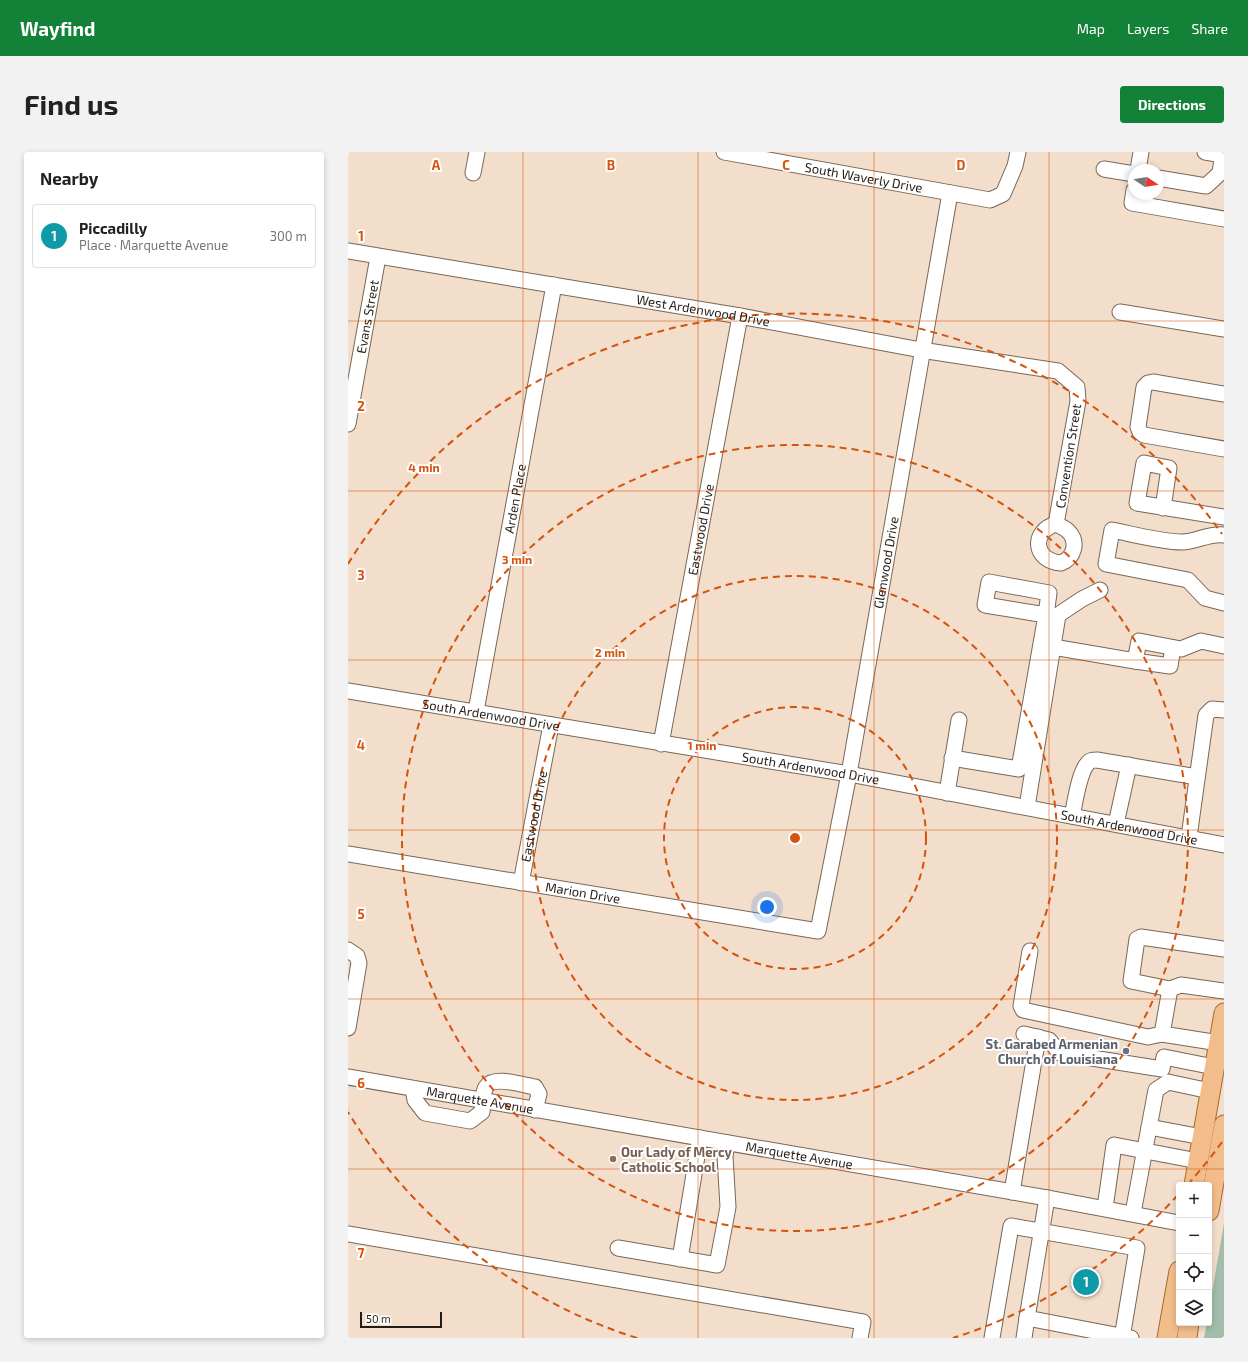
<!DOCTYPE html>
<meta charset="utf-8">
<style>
:root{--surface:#fff;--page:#f2f2f2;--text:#222;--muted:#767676;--line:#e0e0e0;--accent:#138138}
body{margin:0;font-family:"Exo 2",sans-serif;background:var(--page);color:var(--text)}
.controls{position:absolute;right:12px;bottom:12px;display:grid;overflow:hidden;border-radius:4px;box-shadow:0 2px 6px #0003}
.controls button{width:36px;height:36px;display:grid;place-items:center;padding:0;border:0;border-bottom:1px solid var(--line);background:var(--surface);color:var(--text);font:20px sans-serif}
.compass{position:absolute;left:780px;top:12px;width:36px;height:36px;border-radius:50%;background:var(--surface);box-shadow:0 2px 6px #0003;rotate:102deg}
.scale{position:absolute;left:12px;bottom:10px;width:82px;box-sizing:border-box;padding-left:4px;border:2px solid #241d16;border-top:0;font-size:11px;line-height:14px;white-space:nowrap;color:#241d16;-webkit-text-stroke:3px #fff;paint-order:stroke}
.you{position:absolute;left:419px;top:755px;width:14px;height:14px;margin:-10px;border:3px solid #fff;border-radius:50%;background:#1a73e8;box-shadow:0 0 0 6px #1a73e833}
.badge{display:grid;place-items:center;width:26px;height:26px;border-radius:50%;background:var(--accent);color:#fff;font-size:13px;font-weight:700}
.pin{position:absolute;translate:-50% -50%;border:2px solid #fff;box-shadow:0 1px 4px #0006}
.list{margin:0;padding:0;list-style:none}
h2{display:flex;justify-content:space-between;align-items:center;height:52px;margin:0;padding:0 16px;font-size:17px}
h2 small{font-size:13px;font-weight:400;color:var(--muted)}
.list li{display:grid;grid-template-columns:26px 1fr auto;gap:12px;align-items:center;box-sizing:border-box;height:64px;margin:0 8px 8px;padding:0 8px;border:1px solid var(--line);border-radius:4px}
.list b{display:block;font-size:15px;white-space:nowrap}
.list p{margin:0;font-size:13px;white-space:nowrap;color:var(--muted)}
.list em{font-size:13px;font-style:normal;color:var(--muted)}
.icon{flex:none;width:22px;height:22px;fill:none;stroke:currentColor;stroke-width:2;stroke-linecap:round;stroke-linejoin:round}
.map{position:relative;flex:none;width:876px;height:1186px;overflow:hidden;border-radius:4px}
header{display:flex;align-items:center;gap:24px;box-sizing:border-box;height:56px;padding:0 20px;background:var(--accent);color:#fff}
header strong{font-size:19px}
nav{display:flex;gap:22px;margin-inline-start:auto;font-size:14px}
.intro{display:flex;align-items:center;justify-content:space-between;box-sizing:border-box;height:96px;padding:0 24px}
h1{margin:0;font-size:28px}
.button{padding:10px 18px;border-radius:4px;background:var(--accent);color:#fff;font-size:14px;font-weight:700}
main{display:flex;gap:24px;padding:0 24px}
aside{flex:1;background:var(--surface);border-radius:4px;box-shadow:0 2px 6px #0003}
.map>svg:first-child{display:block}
</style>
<header>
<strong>Wayfind</strong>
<nav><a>Map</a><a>Layers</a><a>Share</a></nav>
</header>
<div class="intro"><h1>Find us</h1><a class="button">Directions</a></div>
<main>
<aside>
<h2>Nearby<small></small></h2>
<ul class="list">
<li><span class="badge" style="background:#0f9aa8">1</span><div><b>Piccadilly</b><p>Place · Marquette Avenue</p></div><em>300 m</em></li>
</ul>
</aside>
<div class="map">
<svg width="876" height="1186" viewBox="0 0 876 1186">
<rect width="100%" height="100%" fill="#f3decc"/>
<polygon fill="#a2bdaa" points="876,1071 876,1186 856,1186 859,1171 861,1171 861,1158"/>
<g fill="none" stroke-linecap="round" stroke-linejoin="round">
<g stroke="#796757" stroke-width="17">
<g id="minor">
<path id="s1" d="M376,0L642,48L655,42L667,14L670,0"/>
<polyline points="857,0 875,3"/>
<polyline points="756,17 786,22"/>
<polyline points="790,18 793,0"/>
<polyline points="125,21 129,0"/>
<polyline points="810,26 858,34 872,21 875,0"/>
<polyline points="786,38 784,51 876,67"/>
<path id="s2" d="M0,99L392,164L573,198L710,219L729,235L730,249L708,372C712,374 717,376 720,379C731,390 726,406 713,411C685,409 683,379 708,372"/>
<polyline points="772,160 876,177"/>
<polyline points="876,242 805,230 800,231 796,235 790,275 792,280 796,283 876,297"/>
<path id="s3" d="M0,272L30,105"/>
<polyline points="815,356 821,316 796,311 789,351 876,365"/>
<path d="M876,383C861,381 848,390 834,390C813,390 784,382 764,378L758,412L840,428L857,446L876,451"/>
<polyline points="705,495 787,509 791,489 833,497 853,489 876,494"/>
<polyline points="787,509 822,514 825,496"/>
<path id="s4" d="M0,539L501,622L876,693"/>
<path id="s5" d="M128,559L206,133"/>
<path id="s6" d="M313,592L392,164"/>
<polyline points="604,606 671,617 698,463 701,441 641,430 637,453 698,463"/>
<polyline points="599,641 611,568"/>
<polyline points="679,655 710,463 734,447 752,438"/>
<path d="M724,664C727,651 731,620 740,611C742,608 745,608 749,608L849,625"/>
<polyline points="768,672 781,613"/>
<polyline points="841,685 858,563 864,557 876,558"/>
<path id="s7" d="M0,702L470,779L501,622L602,41"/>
<path id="s8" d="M173,731L203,573"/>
<polyline points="876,797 793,785 789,787 783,829 822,837 833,833 876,839"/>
<polyline points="0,798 9,804 11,811 0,876"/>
<polyline points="682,799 673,854 675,858 800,885 814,882"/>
<polyline points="822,837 814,882 871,891"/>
<polyline points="676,882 701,888 712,901 814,917 816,905 866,915"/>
<path id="s9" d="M0,925L699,1046L831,1071"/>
<path d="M65,937L67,948L77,961L122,969L134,960C135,953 134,941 138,935C145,923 175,933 187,935L191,942L187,958"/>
<polyline points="801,975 854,985"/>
<polyline points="664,1040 690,885"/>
<polyline points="699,1046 679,1166 783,1186"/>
<polyline points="757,1056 766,993 850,1009"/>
<polyline points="785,1061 808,938 820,930 862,939"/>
<polyline points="0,1082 515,1170 512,1186"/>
<polyline points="270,1096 369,1113 380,1055 377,1004 379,991"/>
<polyline points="332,1107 352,986"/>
<polyline points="644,1186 663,1074 789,1096 774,1186"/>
<polyline points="676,1186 679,1166"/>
</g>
</g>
<g stroke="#a4682f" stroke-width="21">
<g id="major">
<polyline points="846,1033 876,861"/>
<polyline points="861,1059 876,973"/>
<polyline points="819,1186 831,1119"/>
<polyline points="839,1186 841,1171"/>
</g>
</g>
<use href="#minor" stroke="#fff" stroke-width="15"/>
<use href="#major" stroke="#f2bd8b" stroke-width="19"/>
</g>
<path fill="none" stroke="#d4530d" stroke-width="1" stroke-opacity="0.55" d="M175,0V1186M350,0V1186M526,0V1186M701,0V1186M0,169H876M0,339H876M0,508H876M0,678H876M0,847H876M0,1017H876"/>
<g fill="none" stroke="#d4530d" stroke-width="2" stroke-dasharray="7 5">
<circle cx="447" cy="686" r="131"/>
<circle cx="447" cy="686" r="262"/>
<circle cx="447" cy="686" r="393"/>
<path d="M874 990A524 524 0 0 1 842 1030M830 1043A524 524 0 0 1 605 1186M289 1186A524 524 0 0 1 0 960M0 412A524 524 0 0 1 874 382"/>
</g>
<circle fill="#6b7280" stroke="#fff" stroke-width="1.5" cx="778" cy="899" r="4"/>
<circle fill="#8d6e63" stroke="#fff" stroke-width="1.5" cx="265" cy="1007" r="4"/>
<g text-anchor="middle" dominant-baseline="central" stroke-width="4" stroke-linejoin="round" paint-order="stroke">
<g font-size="13" fill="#241d16" stroke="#fff">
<text stroke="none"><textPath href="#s1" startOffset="142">South Waverly Drive</textPath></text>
<text stroke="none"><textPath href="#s2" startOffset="360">West Ardenwood Drive</textPath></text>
<text stroke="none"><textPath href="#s3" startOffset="109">Evans Street</textPath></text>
<text transform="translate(720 304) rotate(-81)">Convention Street</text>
<text stroke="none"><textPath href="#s5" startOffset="216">Arden Place</textPath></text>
<text stroke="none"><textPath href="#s6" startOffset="218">Eastwood Drive</textPath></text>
<text stroke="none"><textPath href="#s7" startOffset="851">Glenwood Drive</textPath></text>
<text stroke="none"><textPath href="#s4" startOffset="145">South Ardenwood Drive</textPath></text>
<text stroke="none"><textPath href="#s4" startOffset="469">South Ardenwood Drive</textPath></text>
<text stroke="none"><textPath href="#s8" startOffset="68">Eastwood Drive</textPath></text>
<text stroke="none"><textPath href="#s4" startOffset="793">South Ardenwood Drive</textPath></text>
<text stroke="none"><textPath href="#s7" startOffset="238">Marion Drive</textPath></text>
<text stroke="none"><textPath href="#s9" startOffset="134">Marquette Avenue</textPath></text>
<text stroke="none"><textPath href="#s9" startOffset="458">Marquette Avenue</textPath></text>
</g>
<g font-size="13" font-weight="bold" fill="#5b616d" stroke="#fff" text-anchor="end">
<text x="770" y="892">St. Garabed Armenian<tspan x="770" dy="15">Church of Louisiana</tspan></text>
</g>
<g font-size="13" font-weight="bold" fill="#785e54" stroke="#fff" text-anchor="start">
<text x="273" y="1000">Our Lady of Mercy<tspan x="273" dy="15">Catholic School</tspan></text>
</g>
</g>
<g font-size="13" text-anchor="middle" font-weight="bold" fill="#d4530d" stroke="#fff" stroke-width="4" stroke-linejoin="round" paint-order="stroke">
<text x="88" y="18">A</text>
<text x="263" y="18">B</text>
<text x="438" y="18">C</text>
<text x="613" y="18">D</text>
<text x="13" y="89">1</text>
<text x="13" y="259">2</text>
<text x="13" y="428">3</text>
<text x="13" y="598">4</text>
<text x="13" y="767">5</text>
<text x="13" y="936">6</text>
<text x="13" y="1106">7</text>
</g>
<circle cx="447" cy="686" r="6" fill="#d4530d" stroke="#fff" stroke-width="2"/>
<g font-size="12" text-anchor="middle" font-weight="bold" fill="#d4530d" stroke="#fff" stroke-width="4" stroke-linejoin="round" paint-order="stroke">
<text x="76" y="320">4 min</text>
<text x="169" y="412">3 min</text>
<text x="262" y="505">2 min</text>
<text x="354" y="598">1 min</text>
</g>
</svg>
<div class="controls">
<button>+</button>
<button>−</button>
<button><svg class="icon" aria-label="locate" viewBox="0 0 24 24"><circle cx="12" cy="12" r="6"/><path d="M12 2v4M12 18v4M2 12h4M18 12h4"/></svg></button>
<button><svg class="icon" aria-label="layers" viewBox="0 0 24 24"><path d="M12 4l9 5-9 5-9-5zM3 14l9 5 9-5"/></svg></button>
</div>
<svg class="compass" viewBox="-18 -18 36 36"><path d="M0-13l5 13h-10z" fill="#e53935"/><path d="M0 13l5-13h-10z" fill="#767676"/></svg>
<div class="scale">50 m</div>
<div class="you"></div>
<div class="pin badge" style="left:738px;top:1130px;background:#0f9aa8">1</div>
</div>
</main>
